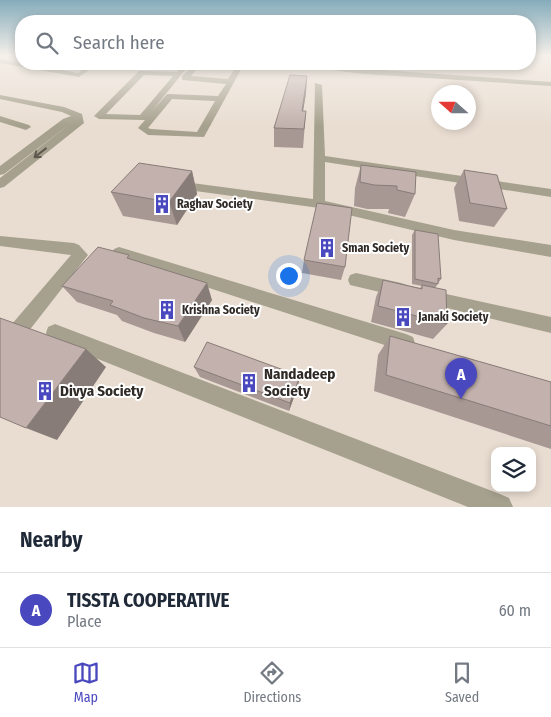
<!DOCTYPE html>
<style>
:root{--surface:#fff;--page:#f6f6f7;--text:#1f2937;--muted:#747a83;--line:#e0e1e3;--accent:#4948be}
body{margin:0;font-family:"Fira Sans Condensed",sans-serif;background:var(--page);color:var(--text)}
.controls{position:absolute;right:15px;bottom:15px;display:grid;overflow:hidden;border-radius:10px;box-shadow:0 2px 8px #0003}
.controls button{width:45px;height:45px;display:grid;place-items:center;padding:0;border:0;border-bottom:1px solid var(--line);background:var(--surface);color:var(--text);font:25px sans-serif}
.compass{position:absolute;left:431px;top:85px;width:45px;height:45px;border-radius:50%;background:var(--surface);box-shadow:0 2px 8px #0003;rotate:291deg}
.you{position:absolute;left:288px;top:275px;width:18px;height:18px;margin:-12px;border:4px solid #fff;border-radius:50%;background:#1a73e8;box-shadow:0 0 0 8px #1a73e833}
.badge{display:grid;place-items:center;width:32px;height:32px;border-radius:50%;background:var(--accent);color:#fff;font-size:16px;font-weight:700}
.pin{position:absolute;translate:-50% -41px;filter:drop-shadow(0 1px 2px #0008)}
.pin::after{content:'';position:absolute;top:26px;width:18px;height:15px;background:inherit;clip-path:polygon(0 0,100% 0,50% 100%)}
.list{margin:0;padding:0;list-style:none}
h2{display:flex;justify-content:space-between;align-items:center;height:65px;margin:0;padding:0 20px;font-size:21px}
h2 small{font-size:16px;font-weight:400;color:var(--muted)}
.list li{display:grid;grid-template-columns:32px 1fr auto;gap:15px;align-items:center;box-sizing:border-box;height:75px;padding:0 20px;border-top:1px solid var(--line)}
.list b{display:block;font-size:19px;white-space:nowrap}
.list p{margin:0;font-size:16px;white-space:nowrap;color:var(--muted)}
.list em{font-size:16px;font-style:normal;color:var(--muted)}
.icon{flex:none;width:28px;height:28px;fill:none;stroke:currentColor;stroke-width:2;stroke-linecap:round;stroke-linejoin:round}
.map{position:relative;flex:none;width:551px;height:507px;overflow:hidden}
.search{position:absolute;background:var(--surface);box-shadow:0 2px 8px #0003;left:15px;right:15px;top:15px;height:55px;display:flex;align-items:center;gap:12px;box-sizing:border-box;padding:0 18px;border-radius:20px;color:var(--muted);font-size:19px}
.sheet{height:140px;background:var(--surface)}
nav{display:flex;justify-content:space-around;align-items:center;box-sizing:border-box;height:70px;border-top:1px solid var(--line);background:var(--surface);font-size:14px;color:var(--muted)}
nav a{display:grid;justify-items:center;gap:2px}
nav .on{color:var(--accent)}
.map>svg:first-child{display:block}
</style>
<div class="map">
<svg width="551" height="507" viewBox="0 0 551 507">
<rect width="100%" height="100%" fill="#e9ddd1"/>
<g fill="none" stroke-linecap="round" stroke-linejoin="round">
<g fill="#a6a18e" fill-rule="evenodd">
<polygon points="0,59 78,73 91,64 98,64 79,77 0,63"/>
<path d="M184,64H190L152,111L167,94H170L218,96L226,84L182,80V76L193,66L199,67L191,76L228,79L238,64H244L204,137L148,135L138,128L145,120L99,119L94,116L139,71L177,72ZM144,75L173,76L140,115L106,114ZM172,99L215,101L197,132L151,129L148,128Z"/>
<polygon points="296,64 551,82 551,86 364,74 299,66"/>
<polygon points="315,83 322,85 325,156 551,189 551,197 325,162 325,201 454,230 551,245 551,257 454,240 319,208 173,188 171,185 177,181 313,199"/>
<polygon points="0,95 64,107 82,114 84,123 4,187 0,188 0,178 74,121 4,174 0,175 0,166 63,119 71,116 62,112 0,99"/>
<polygon points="0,116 29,125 31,127 26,130 0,122"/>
<polygon points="0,236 74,243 79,245 88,255 7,359 0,361 0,338 71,255 0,246"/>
<polygon points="119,247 406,334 413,337 415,343 413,349 406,352 114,257 112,253 114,249"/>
<polygon points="356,273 401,283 407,285 409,290 407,295 401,297 350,285 348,280 350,275"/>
<polygon points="428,290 551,317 551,333 422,302 420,297 422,292"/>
<polygon points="55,324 500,494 509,498 513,507 468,507 48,339 46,333 48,327"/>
</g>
</g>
<g fill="#a79894">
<polygon points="307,76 306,93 303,111 306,111 303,148 274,147 274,128"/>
<polygon points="361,165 415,194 405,217 388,213 389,209 367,209 354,206 355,188"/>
<polygon points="464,170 507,209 494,227 459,221 454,188"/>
<polygon points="192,171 197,194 177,225 123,216 111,192"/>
<polygon points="415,230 441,279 435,288 447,324 433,339 371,322 376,297 383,280 420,288 422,286 412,284 412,235"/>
<polygon points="129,255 131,259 212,300 185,342 154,333 122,321 117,315 77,302 62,286"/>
<polygon points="304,260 345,267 341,280 302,273"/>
<polygon points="390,336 551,382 551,449 374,391 378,355"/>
<polygon points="194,367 298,386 289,411 200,377"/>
</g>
<g fill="#887c78">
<polygon points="307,76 306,93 300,129 302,111"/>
<polygon points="192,171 197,194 177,225 169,202"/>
<polygon points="207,283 212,300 185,342 178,326"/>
<polygon points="86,349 106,367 57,440 26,428"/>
<polygon points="300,376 298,386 289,411 290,403"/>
</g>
<g fill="#c2b1ac" stroke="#887c78">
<polygon points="290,75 307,76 302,111 306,111 304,129 274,128"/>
<polygon points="139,163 192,171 169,202 111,192"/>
<polygon points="361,165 416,172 415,194 397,190 397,186 374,185 360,182"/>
<polygon points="464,170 497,175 507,209 470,203"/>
<polygon points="317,203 352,208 345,267 304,260"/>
<polygon points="415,230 438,234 441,279 438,278 438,284 415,279"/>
<polygon points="98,247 129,255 127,258 207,283 178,326 144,318 110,305 113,301 62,286"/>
<polygon points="383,280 422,289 422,285 446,290 447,324 378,306"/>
<polygon points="0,318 86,349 26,428 0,417"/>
<polygon points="390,336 551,382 551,426 386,375"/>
<polygon points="207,342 300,376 290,403 194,367"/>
</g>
<defs><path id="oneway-shaft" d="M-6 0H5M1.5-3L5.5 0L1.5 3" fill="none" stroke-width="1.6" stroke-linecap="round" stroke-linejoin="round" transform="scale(1.25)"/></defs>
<use stroke="#5f5a50" href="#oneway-shaft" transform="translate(40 153) rotate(142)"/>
<linearGradient id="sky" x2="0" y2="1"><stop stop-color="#85acbb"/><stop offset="0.44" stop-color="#f5f0ea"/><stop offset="1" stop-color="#f5f0ea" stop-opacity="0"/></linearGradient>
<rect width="551" height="126" fill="url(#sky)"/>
<defs>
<g id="building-bare" transform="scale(1.5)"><path d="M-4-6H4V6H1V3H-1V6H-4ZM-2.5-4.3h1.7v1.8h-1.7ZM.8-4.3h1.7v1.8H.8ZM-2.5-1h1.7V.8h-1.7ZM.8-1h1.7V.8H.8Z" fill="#4948be" stroke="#fff" stroke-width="2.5" paint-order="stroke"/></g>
</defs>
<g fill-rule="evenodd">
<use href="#building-bare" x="162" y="204"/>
<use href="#building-bare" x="327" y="248"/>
<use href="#building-bare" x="167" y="310"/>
<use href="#building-bare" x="403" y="317"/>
<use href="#building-bare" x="249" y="383"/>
<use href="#building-bare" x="45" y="391"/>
</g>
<g text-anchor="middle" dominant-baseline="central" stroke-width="4" stroke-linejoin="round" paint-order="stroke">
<g font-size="12" font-weight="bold" fill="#2f2a26" stroke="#fff" text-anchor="start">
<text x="177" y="204">Raghav Society</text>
<text x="342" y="248">Sman Society</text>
<text x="182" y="310">Krishna Society</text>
<text x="418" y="317">Janaki Society</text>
</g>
<g font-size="15" font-weight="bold" fill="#2f2a26" stroke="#fff" text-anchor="start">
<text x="264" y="374">Nandadeep<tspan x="264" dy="17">Society</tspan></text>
<text x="60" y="391">Divya Society</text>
</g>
</g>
</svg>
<div class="controls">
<button><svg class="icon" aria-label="layers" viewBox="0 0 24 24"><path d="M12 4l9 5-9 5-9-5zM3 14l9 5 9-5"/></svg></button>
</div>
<svg class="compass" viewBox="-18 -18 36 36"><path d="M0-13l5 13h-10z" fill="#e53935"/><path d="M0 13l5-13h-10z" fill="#747a83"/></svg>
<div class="you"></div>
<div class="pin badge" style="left:461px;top:399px">A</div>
<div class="search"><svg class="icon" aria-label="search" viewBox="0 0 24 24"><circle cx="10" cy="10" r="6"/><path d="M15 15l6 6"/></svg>Search here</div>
</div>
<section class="sheet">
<h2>Nearby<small></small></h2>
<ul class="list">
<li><span class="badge">A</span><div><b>TISSTA COOPERATIVE</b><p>Place</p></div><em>60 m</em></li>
</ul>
</section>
<nav>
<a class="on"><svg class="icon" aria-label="map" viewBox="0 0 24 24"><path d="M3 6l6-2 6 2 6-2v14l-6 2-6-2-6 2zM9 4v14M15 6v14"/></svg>Map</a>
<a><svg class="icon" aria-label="directions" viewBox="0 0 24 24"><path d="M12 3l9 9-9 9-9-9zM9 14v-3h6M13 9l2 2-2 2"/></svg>Directions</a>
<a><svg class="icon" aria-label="saved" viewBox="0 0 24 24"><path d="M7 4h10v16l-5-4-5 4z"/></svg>Saved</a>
</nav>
